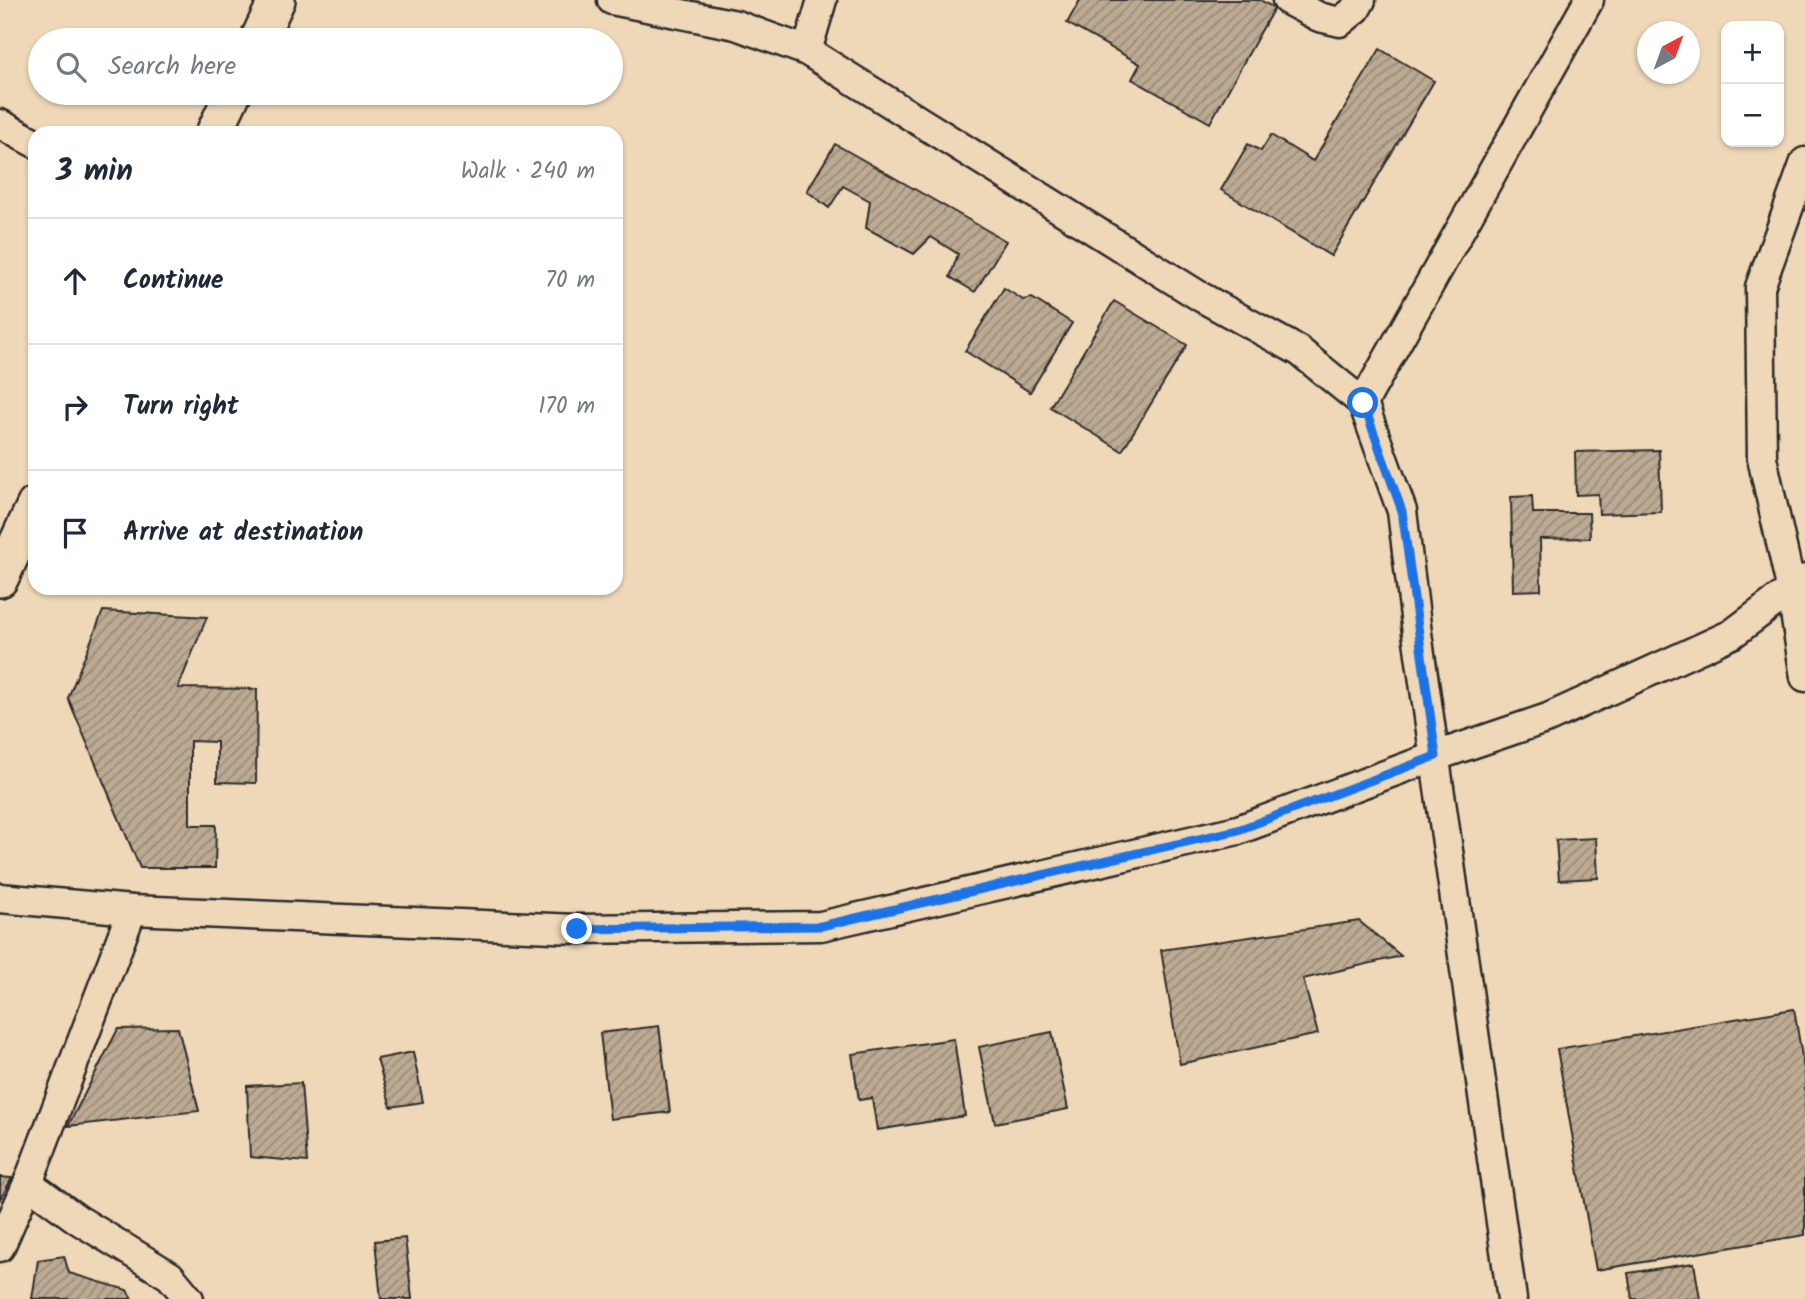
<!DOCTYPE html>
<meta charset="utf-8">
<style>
:root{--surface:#fff;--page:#f2f2f3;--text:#1f2937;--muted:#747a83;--line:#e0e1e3}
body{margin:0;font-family:Kalam,sans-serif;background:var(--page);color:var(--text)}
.controls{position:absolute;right:21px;top:21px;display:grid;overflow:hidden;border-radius:14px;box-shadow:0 2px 5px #0004}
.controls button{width:63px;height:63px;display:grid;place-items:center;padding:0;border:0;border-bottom:2px solid var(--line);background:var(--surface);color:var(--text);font:35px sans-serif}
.compass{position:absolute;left:1637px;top:21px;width:63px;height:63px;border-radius:50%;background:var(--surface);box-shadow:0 2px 5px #0004;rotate:41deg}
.stop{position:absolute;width:21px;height:21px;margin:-16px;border:5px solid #1a73e8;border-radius:50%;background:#fff}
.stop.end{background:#1a73e8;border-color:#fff;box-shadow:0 2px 7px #0008}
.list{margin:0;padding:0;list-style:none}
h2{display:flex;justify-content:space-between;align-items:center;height:91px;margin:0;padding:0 28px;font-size:30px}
h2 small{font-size:23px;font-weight:400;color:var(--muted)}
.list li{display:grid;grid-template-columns:46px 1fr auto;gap:21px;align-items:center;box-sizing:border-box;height:126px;padding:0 28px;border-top:2px solid var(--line)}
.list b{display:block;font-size:26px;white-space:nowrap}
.list em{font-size:23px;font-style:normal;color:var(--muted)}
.icon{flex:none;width:38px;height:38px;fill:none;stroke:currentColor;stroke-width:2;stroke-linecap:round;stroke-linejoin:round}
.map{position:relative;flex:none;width:1805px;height:1299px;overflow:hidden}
.search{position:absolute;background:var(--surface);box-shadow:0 2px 5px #0004;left:28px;top:28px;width:595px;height:77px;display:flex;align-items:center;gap:18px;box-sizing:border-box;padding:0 24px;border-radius:38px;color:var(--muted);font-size:26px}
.panel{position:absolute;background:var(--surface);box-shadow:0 2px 5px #0004;left:28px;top:126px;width:595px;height:469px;border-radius:21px}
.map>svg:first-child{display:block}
</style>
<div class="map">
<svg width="1805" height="1299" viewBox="0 0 1805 1299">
<defs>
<pattern id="building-hatch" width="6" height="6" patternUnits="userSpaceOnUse" patternTransform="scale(1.75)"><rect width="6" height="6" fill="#bcaa93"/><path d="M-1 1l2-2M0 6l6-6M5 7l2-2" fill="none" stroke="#998b78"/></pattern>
</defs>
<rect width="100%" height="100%" fill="#efd8b8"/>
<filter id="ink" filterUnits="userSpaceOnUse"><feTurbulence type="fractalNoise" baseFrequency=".0143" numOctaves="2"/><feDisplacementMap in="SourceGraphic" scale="14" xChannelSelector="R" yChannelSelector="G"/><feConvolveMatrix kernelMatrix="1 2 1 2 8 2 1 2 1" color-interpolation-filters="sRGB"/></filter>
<g filter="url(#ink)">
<g fill="url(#building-hatch)" stroke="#2b2b2b" stroke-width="2">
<polygon points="1080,0 1260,0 1274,8 1210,123 1132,79 1140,64 1067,23"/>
<polygon points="1380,49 1434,81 1331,256 1221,190 1248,144 1261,151 1271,135 1313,161"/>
<polygon points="835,144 1006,241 975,292 950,277 958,254 931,237 914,254 866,228 870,201 843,186 829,208 807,191"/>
<polygon points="1004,288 1023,300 1032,298 1072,323 1030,392 965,351"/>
<polygon points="1114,301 1187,345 1122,451 1050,407"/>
<polygon points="1659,450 1661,512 1599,514 1598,494 1576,495 1575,452"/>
<polygon points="1532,496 1533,513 1589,513 1590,538 1540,539 1541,590 1513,591 1511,497"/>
<polygon points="103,611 207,617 178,688 257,689 256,783 217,782 217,742 190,741 190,825 216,825 215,868 140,868 68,698"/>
<polygon points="1596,838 1598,878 1559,880 1556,840"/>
<polygon points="1359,921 1401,956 1303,979 1318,1034 1180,1064 1161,950"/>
<polygon points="1794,1009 1805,1074 1805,1235 1596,1270 1557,1049"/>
<polygon points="659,1026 670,1112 610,1119 600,1033"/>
<polygon points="178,1028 199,1111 68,1126 118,1029"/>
<polygon points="1052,1032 1068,1109 995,1123 979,1047"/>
<polygon points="954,1039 965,1116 877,1130 872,1098 859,1100 852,1054"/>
<polygon points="413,1052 423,1102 391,1107 377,1059"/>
<polygon points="301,1083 307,1162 250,1157 247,1086"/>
<polygon points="0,1177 12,1178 0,1200"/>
<polygon points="405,1238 412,1299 381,1299 375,1241"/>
<polygon points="64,1256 69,1273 127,1290 132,1299 32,1299 38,1260"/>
<polygon points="1694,1263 1700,1299 1632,1299 1628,1273"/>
</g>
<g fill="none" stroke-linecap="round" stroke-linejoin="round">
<g stroke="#2b2b2b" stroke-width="33">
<g id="minor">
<polyline points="612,0 736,25 807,51 1201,297 1299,351 1363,403 1402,511 1417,633 1512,1299"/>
<polyline points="1287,0 1319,17 1340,22 1356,9 1361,0"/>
<polyline points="807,51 822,0"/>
<polyline points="0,124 35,143"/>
<polyline points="1805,162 1760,287 1762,458 1791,587 1805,677"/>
<polyline points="1363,403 1589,0"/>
<polyline points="0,898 132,910 577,929 821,926 1238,830 1436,756 1548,718 1732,634 1805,579"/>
<polyline points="28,1183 77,1219 170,1276 189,1299"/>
<polyline points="0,1247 28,1183 132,910"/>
</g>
</g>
<g stroke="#2b2b2b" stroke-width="40">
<g id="tertiary">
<polyline points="258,40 277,0"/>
<polyline points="214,133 233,93"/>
<polyline points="0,579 35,505"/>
</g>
</g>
<use href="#minor" stroke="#efd8b8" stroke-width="28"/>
<use href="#tertiary" stroke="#efd8b8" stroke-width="35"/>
</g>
</g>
<g fill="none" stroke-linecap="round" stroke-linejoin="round" filter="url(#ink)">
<polyline stroke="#1a73e8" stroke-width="9" points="577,929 821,926 1238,830 1436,756 1402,511 1363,403"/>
</g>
</svg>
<div class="controls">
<button>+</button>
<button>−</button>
</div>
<svg class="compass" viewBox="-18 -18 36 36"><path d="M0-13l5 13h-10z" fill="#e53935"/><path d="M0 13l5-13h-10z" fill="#747a83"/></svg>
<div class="stop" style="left:1363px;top:403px"></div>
<div class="stop end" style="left:577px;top:929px"></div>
<div class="search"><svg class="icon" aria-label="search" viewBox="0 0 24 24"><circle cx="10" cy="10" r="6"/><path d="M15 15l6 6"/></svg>Search here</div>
<section class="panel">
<h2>3 min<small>Walk · 240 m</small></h2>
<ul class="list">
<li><svg class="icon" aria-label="ahead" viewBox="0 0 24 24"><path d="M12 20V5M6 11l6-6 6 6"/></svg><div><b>Continue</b></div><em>70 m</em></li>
<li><svg class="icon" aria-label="right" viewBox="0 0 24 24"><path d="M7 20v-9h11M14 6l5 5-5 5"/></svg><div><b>Turn right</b></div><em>170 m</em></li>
<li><svg class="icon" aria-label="arrive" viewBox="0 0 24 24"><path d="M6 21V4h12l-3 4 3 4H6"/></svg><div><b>Arrive at destination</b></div></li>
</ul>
</section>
</div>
